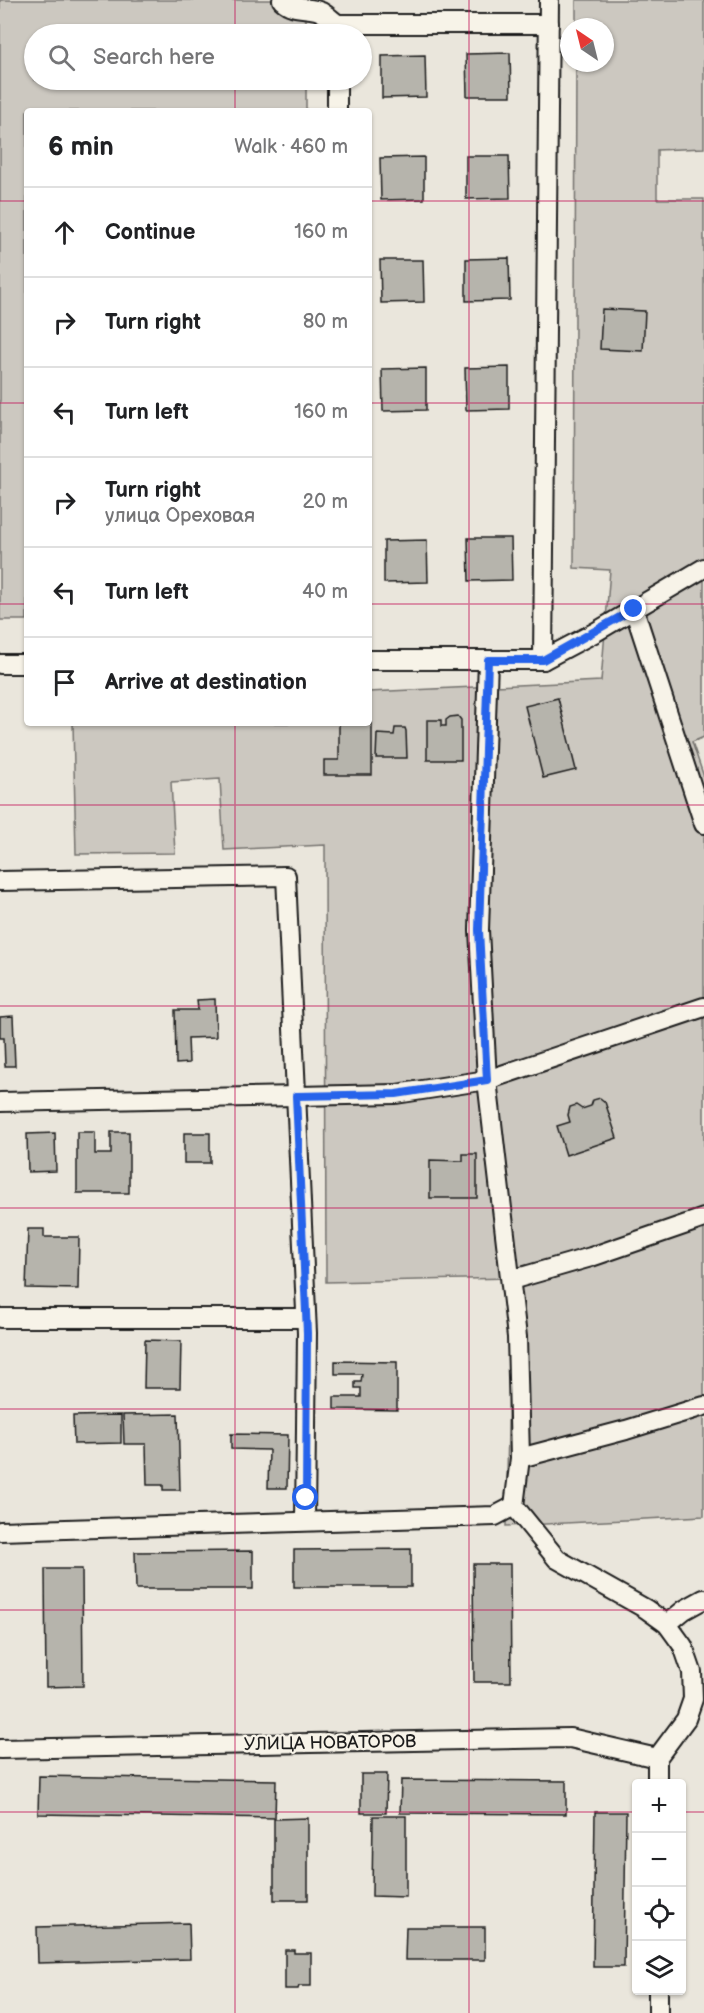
<!DOCTYPE html>
<meta charset="utf-8">
<style>
:root{--surface:#fff;--page:#f6f6f6;--text:#202124;--muted:#757577;--line:#e0e0e0}
body{margin:0;font-family:"Balsamiq Sans",sans-serif;background:var(--page);color:var(--text)}
.controls{position:absolute;right:18px;bottom:18px;display:grid;overflow:hidden;border-radius:6px;box-shadow:0 2px 4px #0004}
.controls button{width:54px;height:54px;display:grid;place-items:center;padding:0;border:0;border-bottom:2px solid var(--line);background:var(--surface);color:var(--text);font:30px sans-serif}
.compass{position:absolute;left:560px;top:18px;width:54px;height:54px;border-radius:50%;background:var(--surface);box-shadow:0 2px 4px #0004;rotate:325deg}
.stop{position:absolute;width:18px;height:18px;margin:-14px;border:4px solid #2563eb;border-radius:50%;background:#fff}
.stop.end{background:#2563eb;border-color:#fff;box-shadow:0 2px 6px #0008}
.list{margin:0;padding:0;list-style:none}
h2{display:flex;justify-content:space-between;align-items:center;height:78px;margin:0;padding:0 24px;font-size:26px}
h2 small{font-size:20px;font-weight:400;color:var(--muted)}
.list li{display:grid;grid-template-columns:39px 1fr auto;gap:18px;align-items:center;box-sizing:border-box;height:90px;padding:0 24px;border-top:2px solid var(--line)}
.list b{display:block;font-size:22px;white-space:nowrap}
.list p{margin:0;font-size:20px;white-space:nowrap;color:var(--muted)}
.list em{font-size:20px;font-style:normal;color:var(--muted)}
.icon{flex:none;width:33px;height:33px;fill:none;stroke:currentColor;stroke-width:2;stroke-linecap:round;stroke-linejoin:round}
.map{position:relative;flex:none;width:704px;height:2013px;overflow:hidden}
.search{position:absolute;background:var(--surface);box-shadow:0 2px 4px #0004;left:24px;top:24px;width:348px;height:66px;display:flex;align-items:center;gap:15px;box-sizing:border-box;padding:0 21px;border-radius:33px;color:var(--muted);font-size:22px}
.panel{position:absolute;background:var(--surface);box-shadow:0 2px 4px #0004;left:24px;top:108px;width:348px;height:618px;border-radius:6px}
.map>svg:first-child{display:block}
</style>
<div class="map">
<svg width="704" height="2013" viewBox="0 0 704 2013">
<rect width="100%" height="100%" fill="#eae6dc"/>
<filter id="ink" filterUnits="userSpaceOnUse"><feTurbulence type="fractalNoise" baseFrequency=".0167" numOctaves="2"/><feDisplacementMap in="SourceGraphic" scale="12" xChannelSelector="R" yChannelSelector="G"/><feConvolveMatrix kernelMatrix="1 2 1 2 8 2 1 2 1" color-interpolation-filters="sRGB"/></filter>
<g filter="url(#ink)">
<g fill="#ccc8c0" stroke="#74726e" stroke-width="1.5">
<polygon points="0,0 306,0 306,34 34,34 34,80 306,80 306,111 27,111 27,620 0,620"/>
<polygon points="576,0 704,0 704,148 657,150 657,199 704,199 704,737 692,742 704,777 704,1516 506,1526 511,1278 326,1282 325,845 224,850 220,779 171,782 175,853 76,854 73,723 369,723 369,692 601,681 610,570 574,568 576,63 605,63 605,27 576,27"/>
</g>
<g fill="#b6b4ac" stroke="#1c1c1c" stroke-width="1.5">
<polygon points="510,53 511,96 467,96 466,54"/>
<polygon points="425,55 426,97 382,98 382,56"/>
<polygon points="466,156 509,156 510,198 466,199"/>
<polygon points="424,157 424,199 381,200 380,158"/>
<polygon points="509,258 510,300 466,301 466,259"/>
<polygon points="380,260 423,260 424,302 381,303"/>
<polygon points="602,309 645,311 643,351 600,349"/>
<polygon points="509,367 509,409 466,410 465,368"/>
<polygon points="426,368 426,410 383,411 382,369"/>
<polygon points="468,538 511,538 512,580 469,581"/>
<polygon points="427,540 428,582 384,583 384,541"/>
<polygon points="558,698 576,770 543,778 525,706"/>
<polygon points="458,716 461,720 461,760 427,760 427,720 441,720 441,726 446,726 446,720 450,717"/>
<polygon points="339,723 372,723 372,775 324,775 324,760 339,760"/>
<polygon points="395,728 405,728 406,731 407,758 376,758 377,734 394,735"/>
<polygon points="215,999 216,1037 188,1038 189,1063 176,1064 175,1010 198,1010 197,1000"/>
<polygon points="13,1016 15,1066 5,1066 4,1038 0,1038 0,1017"/>
<polygon points="600,1098 605,1102 617,1138 566,1155 557,1126 570,1122 568,1115 570,1107 576,1105 582,1109 591,1106 593,1100"/>
<polygon points="77,1132 95,1132 95,1154 111,1154 111,1132 129,1132 129,1193 77,1193"/>
<polygon points="55,1133 56,1171 28,1172 27,1134"/>
<rect x="184" y="1133" width="26" height="30"/>
<polygon points="463,1154 477,1154 477,1198 430,1198 430,1160 463,1161"/>
<polygon points="28,1229 44,1229 44,1237 79,1237 78,1289 26,1288"/>
<polygon points="145,1340 181,1341 180,1388 144,1388"/>
<polygon points="335,1361 397,1362 397,1410 334,1409 334,1397 361,1397 361,1388 355,1388 355,1382 361,1382 362,1374 335,1374"/>
<polygon points="178,1414 180,1490 163,1490 163,1485 147,1485 146,1444 124,1444 123,1415"/>
<polygon points="121,1415 121,1443 74,1444 73,1416"/>
<polygon points="231,1434 288,1435 287,1488 268,1488 269,1450 231,1449"/>
<polygon points="411,1549 411,1587 294,1587 294,1550"/>
<polygon points="253,1551 253,1589 136,1589 135,1552"/>
<polygon points="473,1564 510,1564 511,1682 474,1682"/>
<polygon points="45,1569 82,1569 83,1686 46,1687"/>
<polygon points="361,1774 387,1774 386,1813 361,1813"/>
<polygon points="39,1776 276,1780 275,1818 38,1814"/>
<polygon points="401,1780 566,1781 566,1814 400,1813"/>
<polygon points="595,1812 626,1812 624,1967 593,1967"/>
<polygon points="373,1816 406,1816 406,1897 372,1896"/>
<polygon points="308,1818 308,1900 274,1900 274,1819"/>
<polygon points="189,1923 190,1959 38,1963 37,1927"/>
<polygon points="406,1927 485,1927 485,1960 405,1960"/>
<polygon points="285,1950 294,1950 294,1953 311,1953 311,1986 299,1986 298,1989 285,1989"/>
</g>
<g fill="none" stroke-linecap="round" stroke-linejoin="round">
<g stroke="#1c1c1c" stroke-width="22">
<g id="minor">
<path d="M282,0C293,10 303,7 316,10C324,12 330,18 337,24H549"/>
<polyline points="337,80 337,111"/>
<polyline points="634,609 704,824"/>
<polyline points="369,660 543,660 594,633 704,568"/>
<polyline points="488,660 479,930 487,1080 517,1337 520,1458 514,1506 557,1559 646,1609 667,1624 683,1646 692,1672 693,1699 686,1719 657,1758 657,1784"/>
<polyline points="543,660 549,0"/>
<polyline points="0,664 27,664"/>
<polyline points="0,881 286,876 307,1333 305,1521"/>
<polyline points="0,1102 396,1094 487,1080 704,1007"/>
<polyline points="511,1280 591,1257 704,1218"/>
<polyline points="0,1318 306,1318"/>
<polyline points="520,1458 626,1430 704,1406"/>
<polyline points="0,1531 495,1516 514,1506"/>
<polyline points="667,1624 684,1610 704,1599"/>
<polyline points="0,1749 570,1738 657,1758"/>
<polyline points="658,1990 658,2013"/>
</g>
</g>
<use href="#minor" stroke="#f7f3e8" stroke-width="18"/>
</g>
</g>
<g fill="none" stroke-linecap="round" stroke-linejoin="round" filter="url(#ink)">
<polyline stroke="#2563eb" stroke-width="8" points="306,1498 307,1333 296,1096 396,1094 487,1080 479,930 488,660 543,660 634,609"/>
</g>
<path fill="none" stroke="#c2185b" stroke-width="1.5" stroke-opacity="0.55" d="M235,0V34M469,0V2013M235,80V111M0,201H27M369,201H704M0,403H27M369,403H704M0,604H27M369,604H704M235,723V2013M0,805H704M0,1006H704M0,1208H704M0,1409H704M0,1610H704M0,1812H636M682,1812H704"/>
<g text-anchor="middle" dominant-baseline="central" stroke-width="4.5" stroke-linejoin="round" paint-order="stroke">
<g font-size="18" fill="#1c1c1c" stroke="#f7f3e8">
<text transform="translate(330 1743) rotate(-1)">УЛИЦА НОВАТОРОВ</text>
</g>
</g>
</svg>
<div class="controls">
<button>+</button>
<button>−</button>
<button><svg class="icon" aria-label="locate" viewBox="0 0 24 24"><circle cx="12" cy="12" r="6"/><path d="M12 2v4M12 18v4M2 12h4M18 12h4"/></svg></button>
<button><svg class="icon" aria-label="layers" viewBox="0 0 24 24"><path d="M12 4l9 5-9 5-9-5zM3 14l9 5 9-5"/></svg></button>
</div>
<svg class="compass" viewBox="-18 -18 36 36"><path d="M0-13l5 13h-10z" fill="#e53935"/><path d="M0 13l5-13h-10z" fill="#757577"/></svg>
<div class="stop" style="left:306px;top:1498px"></div>
<div class="stop end" style="left:634px;top:609px"></div>
<div class="search"><svg class="icon" aria-label="search" viewBox="0 0 24 24"><circle cx="10" cy="10" r="6"/><path d="M15 15l6 6"/></svg>Search here</div>
<section class="panel">
<h2>6 min<small>Walk · 460 m</small></h2>
<ul class="list">
<li><svg class="icon" aria-label="ahead" viewBox="0 0 24 24"><path d="M12 20V5M6 11l6-6 6 6"/></svg><div><b>Continue</b></div><em>160 m</em></li>
<li><svg class="icon" aria-label="right" viewBox="0 0 24 24"><path d="M7 20v-9h11M14 6l5 5-5 5"/></svg><div><b>Turn right</b></div><em>80 m</em></li>
<li><svg class="icon" aria-label="left" viewBox="0 0 24 24"><path d="M17 20v-9H6M10 6l-5 5 5 5"/></svg><div><b>Turn left</b></div><em>160 m</em></li>
<li><svg class="icon" aria-label="right" viewBox="0 0 24 24"><path d="M7 20v-9h11M14 6l5 5-5 5"/></svg><div><b>Turn right</b><p>улица Ореховая</p></div><em>20 m</em></li>
<li><svg class="icon" aria-label="left" viewBox="0 0 24 24"><path d="M17 20v-9H6M10 6l-5 5 5 5"/></svg><div><b>Turn left</b></div><em>40 m</em></li>
<li><svg class="icon" aria-label="arrive" viewBox="0 0 24 24"><path d="M6 21V4h12l-3 4 3 4H6"/></svg><div><b>Arrive at destination</b></div></li>
</ul>
</section>
</div>
